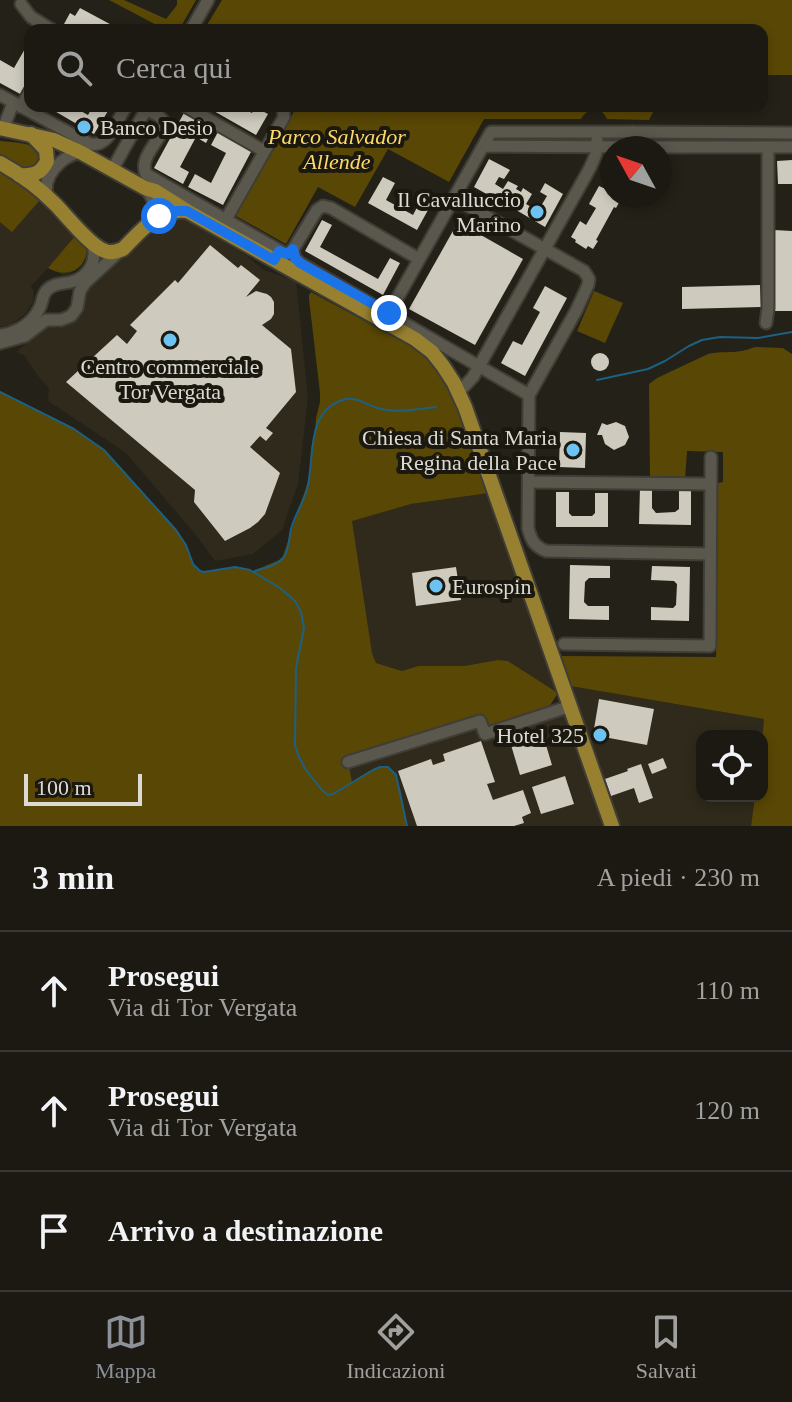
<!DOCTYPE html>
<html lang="it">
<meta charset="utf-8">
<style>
:root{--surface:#1b1912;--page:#282620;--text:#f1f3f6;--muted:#a0a09f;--line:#393832;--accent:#8c9099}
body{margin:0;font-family:"Times New Roman",serif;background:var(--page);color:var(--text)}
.controls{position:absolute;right:24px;bottom:24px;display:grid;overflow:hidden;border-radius:16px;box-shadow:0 4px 12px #0003}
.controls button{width:72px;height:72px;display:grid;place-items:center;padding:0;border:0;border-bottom:2px solid var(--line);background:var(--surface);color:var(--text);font:40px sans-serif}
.compass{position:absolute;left:600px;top:136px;width:72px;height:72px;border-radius:50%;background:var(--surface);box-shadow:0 4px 12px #0003;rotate:310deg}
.scale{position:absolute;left:24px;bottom:20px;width:118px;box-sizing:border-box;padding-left:8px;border:4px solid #dcdad4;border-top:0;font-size:22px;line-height:28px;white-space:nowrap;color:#dcdad4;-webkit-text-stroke:6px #1b180f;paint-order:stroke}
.stop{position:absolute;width:24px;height:24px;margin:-18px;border:6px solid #1a73e8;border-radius:50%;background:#fff}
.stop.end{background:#1a73e8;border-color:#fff;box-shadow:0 2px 8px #0008}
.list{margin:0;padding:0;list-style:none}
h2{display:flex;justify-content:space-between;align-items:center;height:104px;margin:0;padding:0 32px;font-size:34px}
h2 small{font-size:26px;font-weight:400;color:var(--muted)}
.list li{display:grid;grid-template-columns:52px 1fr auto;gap:24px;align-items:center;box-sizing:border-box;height:120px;padding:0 32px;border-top:2px solid var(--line)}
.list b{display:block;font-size:30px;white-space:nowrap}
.list p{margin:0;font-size:26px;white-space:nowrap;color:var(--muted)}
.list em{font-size:26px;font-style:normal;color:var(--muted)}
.icon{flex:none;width:44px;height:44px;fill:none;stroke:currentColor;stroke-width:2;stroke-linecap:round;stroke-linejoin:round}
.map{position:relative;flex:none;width:792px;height:826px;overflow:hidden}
.search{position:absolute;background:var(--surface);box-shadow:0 4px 12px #0003;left:24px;right:24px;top:24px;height:88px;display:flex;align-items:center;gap:20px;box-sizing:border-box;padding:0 28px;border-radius:16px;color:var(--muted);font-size:30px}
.sheet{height:464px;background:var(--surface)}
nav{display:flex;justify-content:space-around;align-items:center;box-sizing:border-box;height:112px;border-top:2px solid var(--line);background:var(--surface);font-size:22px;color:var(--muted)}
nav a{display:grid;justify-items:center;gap:4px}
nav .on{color:var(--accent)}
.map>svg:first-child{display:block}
</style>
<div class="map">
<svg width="792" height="826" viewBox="0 0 792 826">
<rect width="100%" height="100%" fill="#242118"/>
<g fill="#2f2a1b">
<polygon points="0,167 21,181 87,247 86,258 70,274 63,275 48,268 31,286 34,292 33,302 25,314 10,325 0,327"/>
<polygon points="182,217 246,255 264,270 296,281 308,397 298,484 282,530 253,554 215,561 196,535 126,453 48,401 49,388 38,376 24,355 16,352 47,326 58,328 70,325 82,313 85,293 89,286 167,218"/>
<polygon points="489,493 523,592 558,693 508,661 498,660 464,666 418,666 402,671 376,663 372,653 351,520 411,504"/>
<polygon points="569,686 765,719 762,741 762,736 702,736 702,796 755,796 751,826 620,826"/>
<polygon points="567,708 607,826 407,826 400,792 351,783 348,762 480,721"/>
</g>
<g fill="#594705">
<polygon points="109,0 124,0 166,19 177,5 177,0 196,0 179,30 166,27 164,29"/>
<polygon points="222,0 792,0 792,75 762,75 762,30 204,30"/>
<path d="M297,106H671L669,111L655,108L649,120L607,119C601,106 588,107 581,119H484L449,182L388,149L355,207L318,187L286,244L236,216Z"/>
<path d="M0,141C15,143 36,141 41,157L36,168L24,169L0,154Z"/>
<polygon points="0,168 21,181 40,200 12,232 0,222"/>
<path d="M76,235L87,247C87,270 67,279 48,268Z"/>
<polygon points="594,291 623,303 605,343 577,331"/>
<path d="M311,292L398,339L424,354L447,384L461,410L459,413L489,493L411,504L352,521L372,653L376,663L402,671L418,666H464L498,660L508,661L558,693L547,710L485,734L480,721L348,762L352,782C360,777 370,769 380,767C401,762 404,812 407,826H0V392L74,429L104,450L176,530L186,545L193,564L197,569L204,572L235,567L253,571L282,559L310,476L311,450L315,432L316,418L320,402V393L309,299V295Z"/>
<path d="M755,347L783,348L792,354V826H751L755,796H762V741L764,719L570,686L559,656L716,657L718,483L723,482V452L687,451L685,480L650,479L649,384L657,378L708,354C726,350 735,355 755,347Z"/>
</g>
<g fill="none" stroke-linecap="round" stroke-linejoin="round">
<g stroke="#1c6183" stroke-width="2">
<polyline points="597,380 648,369 665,361 689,346 702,340 720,337 758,338 792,332"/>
<polyline points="0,392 74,429 104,450 176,530 186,545 193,564 200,571 204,572 235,567 250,570 280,588 295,601 301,612 304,628 296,668 295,745 299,757 306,770 322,790 328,795 333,794 373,770 380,767 388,767 396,775 407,826"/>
<path d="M255,571C264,568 276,566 283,558C289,551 289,538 291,529C295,515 303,503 307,489C315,461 305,414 340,401C356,394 366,406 381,409C398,413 419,409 436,407"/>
</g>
</g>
<g fill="#cecabe">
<polygon points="80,8 121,30 75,30 64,24 70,13 75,16"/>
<polygon points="30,40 30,81 22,95 0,83 0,60 14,68"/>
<polygon points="46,106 72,106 88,115 93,106 111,106 94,134"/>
<polygon points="205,106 238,106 252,113 255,107 268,114 256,135"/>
<polygon points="185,111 214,127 206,143 196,137 180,167 189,172 183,184 154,168"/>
<polygon points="218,132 252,150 223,205 188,187 195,174 211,183 226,153 211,145"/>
<polygon points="489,159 510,170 504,179 499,177 495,184 503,189 508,181 518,186 516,189 521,192 523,188 532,194 526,204 538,211 547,196 540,192 545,183 563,194 545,227 511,207 513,203 511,202 508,206 474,187"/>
<polygon points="792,160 792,184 778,184 777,161"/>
<polygon points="383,177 395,183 386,200 413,215 423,196 433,201 417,230 368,203"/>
<polygon points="599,186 612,192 612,196 616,196 615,198 620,201 616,208 614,207 596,240 598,241 593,249 588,246 586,249 575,242 576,240 571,237 580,221 586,225 596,208 589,204"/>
<polygon points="322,220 332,225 320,247 378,279 390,258 400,263 383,295 305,251"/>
<polygon points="458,222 523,259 475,345 409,309"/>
<polygon points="774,230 792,231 792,311 772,311"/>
<polygon points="210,245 238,268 241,265 260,280 246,297 256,291 267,294 271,297 274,302 274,314 271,319 262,325 291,349 296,392 266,428 273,433 266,441 260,436 250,447 280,473 265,514 258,522 250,528 225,541 194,502 195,490 66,382 117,335 127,344 137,331 130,325 175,280 178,283"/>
<polygon points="760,285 761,307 682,309 682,287"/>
<polygon points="545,286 567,298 525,376 501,363 513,341 522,345 540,312 533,308"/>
<circle cx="600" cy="362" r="9"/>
<polygon points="616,422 625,426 629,437 625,445 614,450 605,444 602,435 597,435 602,423 607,425"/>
<polygon points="560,432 586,433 585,468 559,467"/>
<polygon points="640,487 652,487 652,508 656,513 675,512 679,509 679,488 691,488 691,525 639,524"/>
<polygon points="556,492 569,492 569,513 572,516 592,516 595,513 595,493 608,493 608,527 556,527"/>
<polygon points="570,565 610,566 610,578 589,578 585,582 584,602 588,606 609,606 609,620 569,619"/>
<polygon points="652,566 690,567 689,621 651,620 651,607 673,608 676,605 677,584 674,581 651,580"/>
<polygon points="456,567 461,600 416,606 412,573"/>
<polygon points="599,699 654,709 647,745 593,735"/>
<polygon points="543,735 552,765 520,775 511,745"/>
<polygon points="481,741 495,782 487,784 493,800 523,790 531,813 522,817 524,823 514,826 417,826 398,771 431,759 433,765 445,761 443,754"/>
<polygon points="663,758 667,768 652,774 648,764"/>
<polygon points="641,764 653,798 639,803 634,788 611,796 605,779 628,771 627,769"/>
<polygon points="565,776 574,804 541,814 532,787"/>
</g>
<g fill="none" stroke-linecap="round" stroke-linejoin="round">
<g stroke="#3f3d36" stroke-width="15">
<g id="minor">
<polyline points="21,4 31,17 52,30"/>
<polyline points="191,30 208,0"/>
<path d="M0,95L90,144C110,148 116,119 127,106"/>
<path d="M140,106L159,116L165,123C162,140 138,157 146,174L282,252L287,254L292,251L317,210L323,206L331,208L419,259"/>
<polyline points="185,106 264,151"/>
<polyline points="21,107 30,91"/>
<polyline points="3,129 13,103"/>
<polyline points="633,132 792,133"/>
<polyline points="633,147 792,147"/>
<polyline points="112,170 148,106"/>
<path d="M145,188C154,198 157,208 153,221"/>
<path d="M48,198C40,177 61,157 80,152"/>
<path d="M454,198L584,271L589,279L588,285L576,311L529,395L528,528C531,540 534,546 546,551L710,554"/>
<polyline points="225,221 284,117 283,109"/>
<polyline points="293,249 295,258 300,263 529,395"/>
<polyline points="389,313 491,132 633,132 633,147 483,146"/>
<polyline points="766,323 768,308 768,147"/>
<path d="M0,335C17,333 33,323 40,307C43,301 42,295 47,290C54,283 62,284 71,282C90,277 98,259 92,242"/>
<polyline points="0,343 25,336 46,320 61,320 71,316 77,308 80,291 85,283 122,249"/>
<polyline points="459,392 473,377 590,168 596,154 597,140"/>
<polyline points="530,482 711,484"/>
<polyline points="564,644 710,646 711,457"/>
<polyline points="348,762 480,721 485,734 571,706"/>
</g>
</g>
<g stroke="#3f3d36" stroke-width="18">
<g id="major">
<path d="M0,128L54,140L80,152L145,188L155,191L187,211L415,339L432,352L443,366L454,383L465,407C513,547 564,686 612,826"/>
<path d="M0,163C20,174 39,188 55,204C67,216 90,246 105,251C112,254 117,251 123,249C142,230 158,208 186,211"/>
<path d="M19,175C33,176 41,174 47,161L46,150L31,134"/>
</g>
</g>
<use href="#minor" stroke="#5a574d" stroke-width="11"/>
<use href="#major" stroke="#978030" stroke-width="14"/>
</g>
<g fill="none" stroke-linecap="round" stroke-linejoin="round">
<polyline stroke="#1a73e8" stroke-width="10" points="159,216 169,211 187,211 274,260 279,251 287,254 293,249 295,258 300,263 389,313"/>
</g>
<g fill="#6cc3f2" stroke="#1b180f" stroke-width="3">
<circle cx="84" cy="127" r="8"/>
<circle cx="537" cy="212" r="8"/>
<circle cx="170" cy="340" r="8"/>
<circle cx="573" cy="450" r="8"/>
<circle cx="436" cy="586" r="8"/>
<circle cx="600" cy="735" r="8"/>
</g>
<g text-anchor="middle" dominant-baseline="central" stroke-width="8" stroke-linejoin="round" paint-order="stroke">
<g font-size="22" fill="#dcdad4" stroke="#1b180f" text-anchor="end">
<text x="100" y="127" text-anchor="start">Banco Desio</text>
<text x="521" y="199">Il Cavalluccio<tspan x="521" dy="25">Marino</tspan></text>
<text x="170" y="366" text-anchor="middle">Centro commerciale<tspan x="170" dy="25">Tor Vergata</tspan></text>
<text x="557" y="437">Chiesa di Santa Maria<tspan x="557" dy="25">Regina della Pace</tspan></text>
<text x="452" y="586" text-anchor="start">Eurospin</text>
<text x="584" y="735">Hotel 325</text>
</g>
<g font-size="22" font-style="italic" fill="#fdda68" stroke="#1b180f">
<text x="337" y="136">Parco Salvador<tspan x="337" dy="25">Allende</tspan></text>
</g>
</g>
</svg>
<div class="controls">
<button><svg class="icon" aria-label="locate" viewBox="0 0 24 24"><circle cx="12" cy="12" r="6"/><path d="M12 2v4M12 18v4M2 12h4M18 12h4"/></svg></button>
</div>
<svg class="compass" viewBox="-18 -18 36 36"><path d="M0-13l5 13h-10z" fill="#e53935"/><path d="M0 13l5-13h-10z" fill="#a0a09f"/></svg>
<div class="scale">100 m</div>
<div class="stop" style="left:159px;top:216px"></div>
<div class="stop end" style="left:389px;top:313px"></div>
<div class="search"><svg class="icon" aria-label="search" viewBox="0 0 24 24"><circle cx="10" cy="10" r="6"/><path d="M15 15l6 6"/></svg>Cerca qui</div>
</div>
<section class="sheet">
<h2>3 min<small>A piedi · 230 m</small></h2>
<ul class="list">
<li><svg class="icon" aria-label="ahead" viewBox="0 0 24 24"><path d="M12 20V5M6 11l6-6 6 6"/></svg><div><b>Prosegui</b><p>Via di Tor Vergata</p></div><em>110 m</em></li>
<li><svg class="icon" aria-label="ahead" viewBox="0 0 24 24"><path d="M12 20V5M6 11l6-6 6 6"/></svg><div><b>Prosegui</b><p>Via di Tor Vergata</p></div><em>120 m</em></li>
<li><svg class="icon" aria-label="arrive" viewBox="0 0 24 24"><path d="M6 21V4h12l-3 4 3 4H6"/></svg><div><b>Arrivo a destinazione</b></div></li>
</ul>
</section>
<nav>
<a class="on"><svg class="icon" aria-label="map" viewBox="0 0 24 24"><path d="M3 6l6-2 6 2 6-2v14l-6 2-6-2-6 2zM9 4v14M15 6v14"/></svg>Mappa</a>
<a><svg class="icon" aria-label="directions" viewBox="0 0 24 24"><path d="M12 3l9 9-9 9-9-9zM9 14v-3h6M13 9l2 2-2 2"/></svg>Indicazioni</a>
<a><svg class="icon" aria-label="saved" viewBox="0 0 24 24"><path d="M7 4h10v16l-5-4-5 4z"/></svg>Salvati</a>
</nav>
